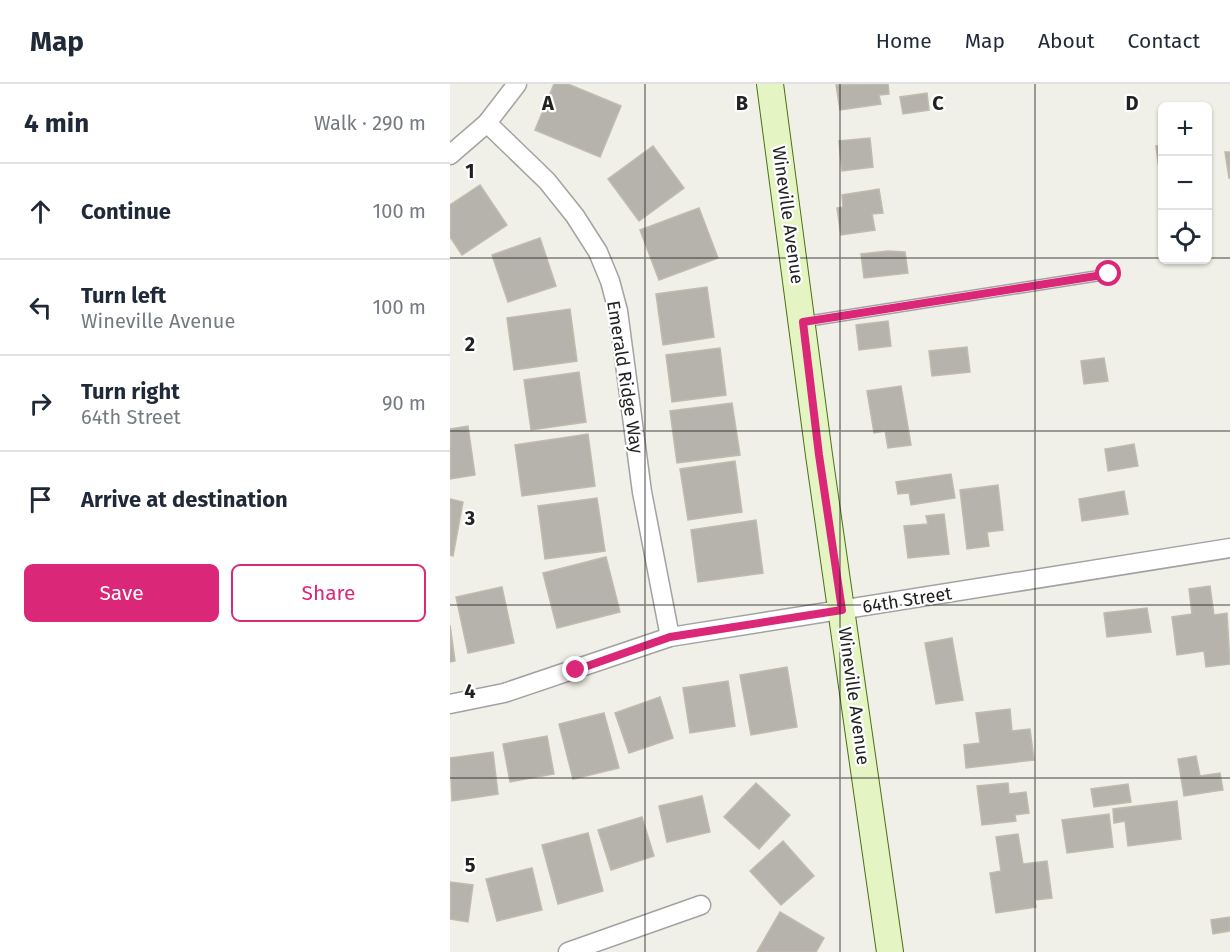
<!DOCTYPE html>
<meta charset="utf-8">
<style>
:root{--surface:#fff;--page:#f2f2f3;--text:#1f2937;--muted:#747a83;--line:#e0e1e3;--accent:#db2777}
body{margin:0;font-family:"Fira Sans",sans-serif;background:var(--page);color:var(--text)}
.controls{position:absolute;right:18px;top:18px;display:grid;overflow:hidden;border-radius:9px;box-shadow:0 2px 4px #0004}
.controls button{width:54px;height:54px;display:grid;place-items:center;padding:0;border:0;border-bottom:2px solid var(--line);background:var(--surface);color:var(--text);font:30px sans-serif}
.stop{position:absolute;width:18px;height:18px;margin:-14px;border:4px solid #db2777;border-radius:50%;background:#fff}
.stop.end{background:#db2777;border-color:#fff;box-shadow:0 2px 6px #0008}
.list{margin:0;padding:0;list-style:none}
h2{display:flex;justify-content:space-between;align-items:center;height:78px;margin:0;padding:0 24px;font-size:26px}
h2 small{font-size:20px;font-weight:400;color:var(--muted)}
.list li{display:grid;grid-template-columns:39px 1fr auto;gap:18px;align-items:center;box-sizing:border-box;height:96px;padding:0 24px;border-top:2px solid var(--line)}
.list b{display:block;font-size:22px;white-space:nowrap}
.list p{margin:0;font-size:20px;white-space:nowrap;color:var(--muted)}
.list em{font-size:20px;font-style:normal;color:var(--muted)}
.actions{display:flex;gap:12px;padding:18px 24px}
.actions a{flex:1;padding:14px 0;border:2px solid var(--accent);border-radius:9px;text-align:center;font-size:21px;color:var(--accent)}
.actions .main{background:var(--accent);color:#fff}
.icon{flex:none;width:33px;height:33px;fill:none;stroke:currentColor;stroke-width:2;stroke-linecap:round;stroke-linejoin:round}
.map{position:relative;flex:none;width:780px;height:868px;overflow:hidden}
header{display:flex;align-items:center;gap:36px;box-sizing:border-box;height:84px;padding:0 30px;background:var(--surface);border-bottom:2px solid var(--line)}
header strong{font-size:28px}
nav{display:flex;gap:33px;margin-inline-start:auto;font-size:21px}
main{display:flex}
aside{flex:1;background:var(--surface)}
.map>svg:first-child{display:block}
</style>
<header>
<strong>Map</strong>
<nav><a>Home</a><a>Map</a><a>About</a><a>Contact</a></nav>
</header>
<main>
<aside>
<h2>4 min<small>Walk · 290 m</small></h2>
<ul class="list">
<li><svg class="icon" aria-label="ahead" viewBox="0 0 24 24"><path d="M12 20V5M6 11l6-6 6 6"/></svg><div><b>Continue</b></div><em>100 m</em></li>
<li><svg class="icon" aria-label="left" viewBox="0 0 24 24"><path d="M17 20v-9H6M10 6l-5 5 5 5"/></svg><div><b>Turn left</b><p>Wineville Avenue</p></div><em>100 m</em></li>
<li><svg class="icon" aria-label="right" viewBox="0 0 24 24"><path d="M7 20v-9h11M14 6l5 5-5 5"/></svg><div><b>Turn right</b><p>64th Street</p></div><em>90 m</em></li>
<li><svg class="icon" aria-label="arrive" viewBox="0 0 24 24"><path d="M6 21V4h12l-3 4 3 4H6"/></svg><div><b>Arrive at destination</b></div></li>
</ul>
<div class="actions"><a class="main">Save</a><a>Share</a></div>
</aside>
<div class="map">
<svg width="780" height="868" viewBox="0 0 780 868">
<rect width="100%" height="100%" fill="#f0f0e8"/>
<g fill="#b5b3ab" stroke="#c1bbac" stroke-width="1.5">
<polygon points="104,0 118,0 171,22 150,73 85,46"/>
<polygon points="438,0 439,10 429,11 431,20 390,26 386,1"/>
<polygon points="477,9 479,26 453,30 450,13"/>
<polygon points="420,54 423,83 392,87 389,57"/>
<polygon points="203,62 234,104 189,137 158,95"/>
<polygon points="706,62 712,62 712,110"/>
<polygon points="775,68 780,68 780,94 779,94"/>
<polygon points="30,101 57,141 12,171 0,153 0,121"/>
<polygon points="429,105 433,129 422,130 425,146 391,151 387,124 393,123 392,111"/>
<polygon points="249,124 268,174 209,196 190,146"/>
<polygon points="90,154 106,202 58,218 42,171"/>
<polygon points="438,167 455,168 458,189 414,194 411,170"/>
<polygon points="257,203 264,253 213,261 206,210"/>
<polygon points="120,225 127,277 64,286 57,234"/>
<polygon points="438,237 441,262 409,266 406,241"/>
<polygon points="517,263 520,288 482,292 479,267"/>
<polygon points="270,264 276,311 222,318 216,271"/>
<polygon points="654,274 658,297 634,300 631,277"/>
<polygon points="129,288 136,338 81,346 74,296"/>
<polygon points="451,302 461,361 438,364 435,347 424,349 417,307"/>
<polygon points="282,319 290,371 227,379 220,327"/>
<polygon points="18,342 25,391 0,395 0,345"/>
<polygon points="138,350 145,402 72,412 65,361"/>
<polygon points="684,360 688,382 658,387 655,365"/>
<polygon points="285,377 292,428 238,436 230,385"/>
<polygon points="501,390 505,414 461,421 459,409 448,410 446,398"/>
<polygon points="548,401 553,446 537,448 539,462 517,465 510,406"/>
<polygon points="674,407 678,430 632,437 629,415"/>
<polygon points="147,414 155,467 95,475 88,422"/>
<polygon points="0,415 13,418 3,472 0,471"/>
<polygon points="494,430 499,470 458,474 454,442 478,440 476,432"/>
<polygon points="306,436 313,489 248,498 241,446"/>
<polygon points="156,473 170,528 107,544 93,489"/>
<polygon points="760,502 764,531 777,529 780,580 756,583 754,567 727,571 722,533 742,530 739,505"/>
<polygon points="52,503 64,559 18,569 6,513"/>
<polygon points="697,524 701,548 657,553 654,529"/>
<polygon points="0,541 5,577 0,578"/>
<polygon points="502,554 513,616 486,620 475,559"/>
<polygon points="337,583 347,643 301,651 290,591"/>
<polygon points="278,597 285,642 240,649 233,604"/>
<polygon points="210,613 223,654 179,669 165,629"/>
<polygon points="560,625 562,647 580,645 584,676 516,684 514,661 530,659 526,629"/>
<polygon points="154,629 169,684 123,695 109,640"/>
<polygon points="97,652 104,690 60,698 53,660"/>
<polygon points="43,668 48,710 2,717 0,674"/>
<polygon points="746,672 750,692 770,689 773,706 734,712 728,675"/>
<polygon points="306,699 340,731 309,765 274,733"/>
<polygon points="558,699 559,710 576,708 579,729 565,731 566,737 532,741 527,702"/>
<polygon points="678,700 681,718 644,723 641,705"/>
<polygon points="252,712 260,748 217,758 209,722"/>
<polygon points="727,717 731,755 678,762 675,737 664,739 663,725"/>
<polygon points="659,730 663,763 617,769 612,736"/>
<polygon points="192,733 204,772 161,786 148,746"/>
<polygon points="138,749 153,807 108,820 92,761"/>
<polygon points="568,750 573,780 597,777 602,814 585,816 586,823 546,829 540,789 551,787 546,753"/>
<polygon points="333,757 364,792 331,821 300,787"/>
<polygon points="82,784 92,826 47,837 36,795"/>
<polygon points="0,798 23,801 18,838 0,835"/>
<polygon points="330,828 374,854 366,868 307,868"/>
<polygon points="780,833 780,847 763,850 761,836"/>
</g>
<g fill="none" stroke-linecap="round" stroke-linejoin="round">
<g stroke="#a2a2a2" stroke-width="12">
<polyline id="lane" points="353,238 659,190"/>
</g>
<g stroke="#a2a2a2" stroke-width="21">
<g id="street">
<polyline points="37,39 97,97 125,132 148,168 160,197 168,227 192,408 220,553"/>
<polyline points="0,71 37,39 67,0"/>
<polyline points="0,620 54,609 220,553 780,464"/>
<polyline points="118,868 251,821"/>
</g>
</g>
<g stroke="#4a6f10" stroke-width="28">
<polyline id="secondary" points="320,0 369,371 440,868"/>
</g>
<use href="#lane" stroke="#fff" stroke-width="9"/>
<use href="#street" stroke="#fff" stroke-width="18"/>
<use href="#secondary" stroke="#e4f4c3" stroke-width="26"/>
</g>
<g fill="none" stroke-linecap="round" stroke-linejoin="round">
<polyline stroke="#db2777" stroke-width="8" points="126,586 220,553 392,526 369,371 353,238 659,190"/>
</g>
<path fill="none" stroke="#212121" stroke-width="1.5" stroke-opacity="0.55" d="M195,0V868M390,0V868M585,0V868M0,174H712M758,174H780M0,347H780M0,521H780M0,694H780"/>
<g text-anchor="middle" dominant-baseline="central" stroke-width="4.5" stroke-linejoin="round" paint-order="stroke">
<g font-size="18" fill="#212121" stroke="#fff">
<text transform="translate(338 131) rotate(82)">Wineville Avenue</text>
<text transform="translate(175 293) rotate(81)">Emerald Ridge Way</text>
<text transform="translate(457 516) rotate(-9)">64th Street</text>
<text transform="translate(404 612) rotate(82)">Wineville Avenue</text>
</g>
</g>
<g font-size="20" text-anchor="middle" font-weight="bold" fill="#212121" stroke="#fff" stroke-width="4.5" stroke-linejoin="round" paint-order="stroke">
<text x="98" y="26">A</text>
<text x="292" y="26">B</text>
<text x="488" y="26">C</text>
<text x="682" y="26">D</text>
<text x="20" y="94">1</text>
<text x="20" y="267">2</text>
<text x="20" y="441">3</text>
<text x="20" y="614">4</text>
<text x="20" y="788">5</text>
</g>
</svg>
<div class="controls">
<button>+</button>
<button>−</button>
<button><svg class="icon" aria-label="locate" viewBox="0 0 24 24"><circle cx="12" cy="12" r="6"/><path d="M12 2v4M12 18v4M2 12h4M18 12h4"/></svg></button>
</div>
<div class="stop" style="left:659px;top:190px"></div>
<div class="stop end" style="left:126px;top:586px"></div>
</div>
</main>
